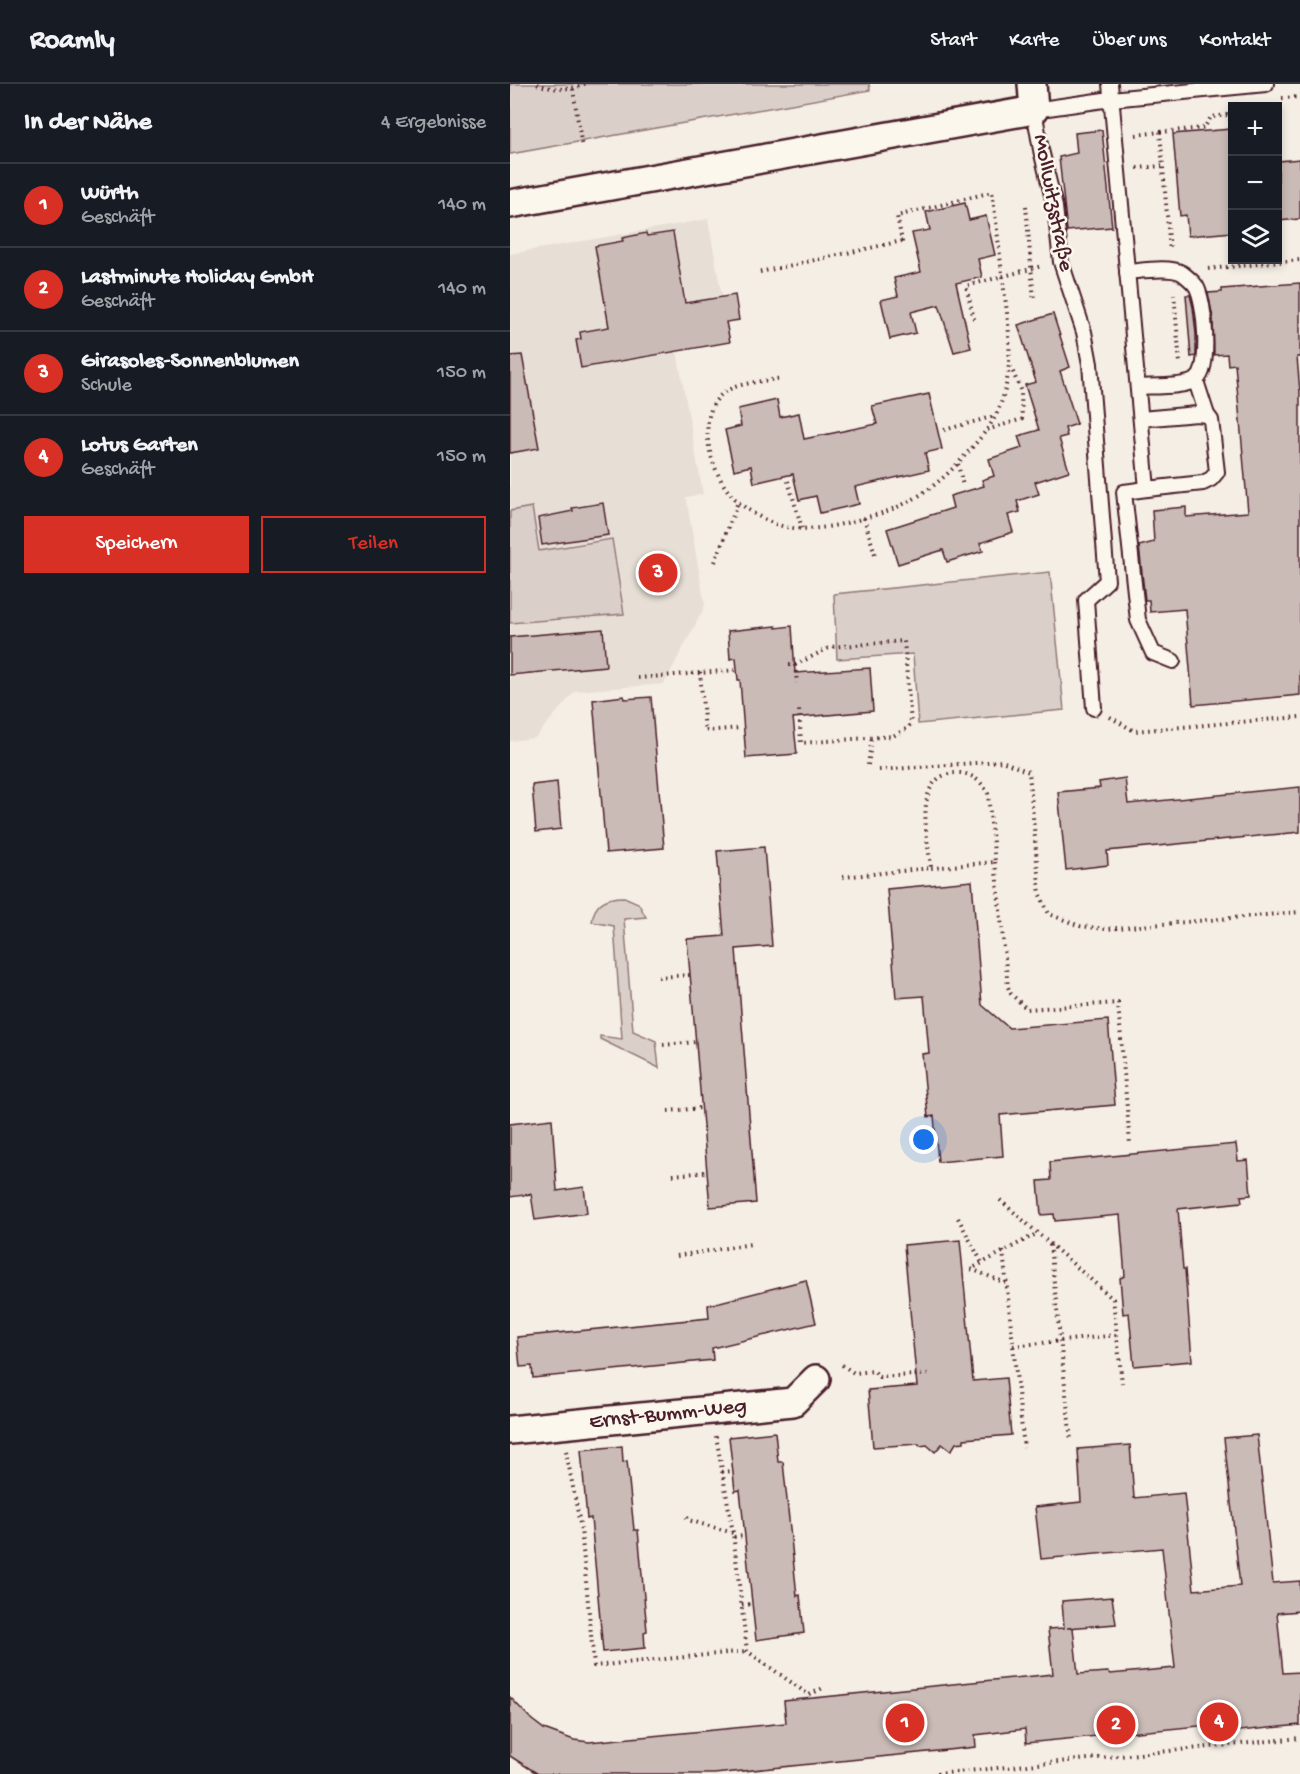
<!DOCTYPE html>
<html lang="de">
<meta charset="utf-8">
<style>
:root{--surface:#171b24;--page:#242831;--text:#f1f3f6;--muted:#9ea1a6;--line:#363941;--accent:#d93025}
body{margin:0;font-family:"Gochi Hand",sans-serif;background:var(--page);color:var(--text)}
.controls{position:absolute;right:18px;top:18px;display:grid;overflow:hidden;border-radius:0px;box-shadow:0 3px 9px #0003}
.controls button{width:54px;height:54px;display:grid;place-items:center;padding:0;border:0;border-bottom:2px solid var(--line);background:var(--surface);color:var(--text);font:30px sans-serif}
.you{position:absolute;left:414px;top:1056px;width:21px;height:21px;margin:-15px;border:4px solid #fff;border-radius:50%;background:#1a73e8;box-shadow:0 0 0 9px #1a73e833}
.badge{display:grid;place-items:center;width:39px;height:39px;border-radius:50%;background:var(--accent);color:#fff;font-size:20px;font-weight:700}
.pin{position:absolute;translate:-50% -50%;border:3px solid #fff;box-shadow:0 2px 6px #0006}
.list{margin:0;padding:0;list-style:none}
h2{display:flex;justify-content:space-between;align-items:center;height:78px;margin:0;padding:0 24px;font-size:26px}
h2 small{font-size:20px;font-weight:400;color:var(--muted)}
.list li{display:grid;grid-template-columns:39px 1fr auto;gap:18px;align-items:center;box-sizing:border-box;height:84px;padding:0 24px;border-top:2px solid var(--line)}
.list b{display:block;font-size:22px;white-space:nowrap}
.list p{margin:0;font-size:20px;white-space:nowrap;color:var(--muted)}
.list em{font-size:20px;font-style:normal;color:var(--muted)}
.actions{display:flex;gap:12px;padding:18px 24px}
.actions a{flex:1;padding:14px 0;border:2px solid var(--accent);border-radius:0px;text-align:center;font-size:21px;color:var(--accent)}
.actions .main{background:var(--accent);color:#fff}
.icon{flex:none;width:33px;height:33px;fill:none;stroke:currentColor;stroke-width:2;stroke-linecap:round;stroke-linejoin:round}
.map{position:relative;flex:none;width:790px;height:1690px;overflow:hidden}
header{display:flex;align-items:center;gap:36px;box-sizing:border-box;height:84px;padding:0 30px;background:var(--surface);border-bottom:2px solid var(--line)}
header strong{font-size:28px}
nav{display:flex;gap:33px;margin-inline-start:auto;font-size:21px}
main{display:flex}
aside{flex:1;background:var(--surface)}
.map>svg:first-child{display:block}
</style>
<header>
<strong>Roamly</strong>
<nav><a>Start</a><a>Karte</a><a>Über uns</a><a>Kontakt</a></nav>
</header>
<main>
<aside>
<h2>In der Nähe<small>4 Ergebnisse</small></h2>
<ul class="list">
<li><span class="badge">1</span><div><b>Würth</b><p>Geschäft</p></div><em>140 m</em></li>
<li><span class="badge">2</span><div><b>Lastminute Holiday GmbH</b><p>Geschäft</p></div><em>140 m</em></li>
<li><span class="badge">3</span><div><b>Girasoles-Sonnenblumen</b><p>Schule</p></div><em>150 m</em></li>
<li><span class="badge">4</span><div><b>Lotus Garten</b><p>Geschäft</p></div><em>150 m</em></li>
</ul>
<div class="actions"><a class="main">Speichern</a><a>Teilen</a></div>
</aside>
<div class="map">
<svg width="790" height="1690" viewBox="0 0 790 1690">
<rect width="100%" height="100%" fill="#f4eee4"/>
<filter id="ink" filterUnits="userSpaceOnUse"><feTurbulence type="fractalNoise" baseFrequency=".0167" numOctaves="2"/><feDisplacementMap in="SourceGraphic" scale="12" xChannelSelector="R" yChannelSelector="G"/><feConvolveMatrix kernelMatrix="1 2 1 2 8 2 1 2 1" color-interpolation-filters="sRGB"/></filter>
<g filter="url(#ink)">
<polygon fill="#e7dfd6" points="198,135 220,258 167,268 193,410 176,413 195,522 154,600 65,607 25,654 0,657 0,170"/>
<g fill="#dbd0c9" stroke="#92787a" stroke-width="1.5">
<polygon points="0,0 359,0 360,6 0,70"/>
<polygon points="22,423 29,467 102,455 114,530 0,539 0,427"/>
<polygon points="540,488 554,626 408,640 403,570 327,575 324,510"/>
<path d="M114,813L128,819L136,833L114,835L123,947L146,957L149,984L90,955V952L112,955L104,842L82,838C84,819 96,813 114,813Z"/>
</g>
<g fill="#cabbb6" stroke="#4a1f2b" stroke-width="1.5">
<polygon points="721,45 723,46 723,148 678,152 676,131 670,132 663,50"/>
<polygon points="592,46 602,143 557,147 549,73 567,69 565,49"/>
<polygon points="790,75 790,135 768,137 768,77"/>
<polygon points="455,119 459,136 476,132 485,171 468,175 472,193 446,199 461,264 444,268 429,221 401,228 406,249 380,255 371,216 388,212 384,194 411,188 402,149 420,146 416,128"/>
<polygon points="163,148 175,219 225,211 229,236 216,238 220,258 71,284 66,256 71,255 70,248 99,243 85,162 113,157 112,154 136,149 137,152"/>
<polygon points="790,199 790,273 787,273 790,308 790,611 683,621 675,525 640,528 639,516 635,516 629,462 644,458 642,426 676,423 676,433 738,428 725,280 718,281 717,270 704,271 703,234 698,209 712,208 712,205"/>
<polygon points="676,211 680,211 683,223 686,250 686,272 681,273"/>
<polygon points="543,230 560,283 550,287 567,340 555,344 557,352 549,354 559,387 525,398 529,410 507,417 510,428 498,431 503,448 470,459 473,467 437,478 433,466 388,480 377,445 443,424 440,412 474,402 472,396 484,392 479,375 512,364 508,352 529,346 515,301 526,298 508,241"/>
<polygon points="12,271 29,364 0,369 0,272"/>
<polygon points="419,310 432,365 415,369 419,386 345,403 349,420 310,429 306,412 289,416 283,390 244,399 241,382 224,386 215,346 231,342 228,325 267,316 270,333 289,329 294,355 367,340 362,322"/>
<polygon points="93,419 98,451 32,461 28,434 63,427 62,424"/>
<polygon points="266,542 266,544 282,542 285,589 360,584 363,627 283,634 287,670 236,674 230,596 228,596 226,574 220,575 218,547"/>
<polygon points="93,545 96,582 0,591 0,553"/>
<polygon points="114,612 115,615 141,613 154,764 96,769 83,616"/>
<polygon points="615,694 618,720 790,703 790,748 597,767 598,781 556,786 548,708 590,704 589,698"/>
<polygon points="47,698 51,745 26,748 22,701"/>
<polygon points="254,763 262,862 226,865 246,1119 200,1123 177,855 214,852 207,767"/>
<polygon points="462,797 472,921 499,944 598,936 605,1021 490,1031 493,1072 428,1078 424,1032 418,1033 413,981 412,970 419,969 414,912 386,914 377,805"/>
<polygon points="42,1035 47,1107 74,1103 77,1129 25,1136 21,1110 0,1113 0,1040"/>
<polygon points="726,1060 728,1077 738,1076 741,1111 731,1112 732,1118 668,1125 673,1185 675,1185 682,1277 624,1282 619,1229 613,1230 610,1194 615,1192 610,1131 545,1137 544,1130 531,1131 528,1097 541,1096 540,1078"/>
<polygon points="450,1156 463,1297 496,1294 501,1351 454,1355 454,1358 446,1359 441,1367 432,1360 425,1368 417,1361 410,1362 409,1360 363,1363 358,1306 407,1302 394,1161"/>
<polygon points="296,1196 306,1239 202,1264 203,1276 23,1294 22,1282 10,1283 7,1253 199,1234 198,1221"/>
<polygon points="265,1348 268,1378 273,1378 287,1512 290,1511 294,1549 246,1556 230,1406 225,1407 219,1353"/>
<polygon points="747,1351 763,1499 790,1497 790,1527 767,1529 773,1589 790,1588 790,1641 700,1650 699,1641 516,1659 515,1645 465,1651 466,1663 204,1690 28,1690 0,1672 0,1613 22,1636 34,1645 64,1656 79,1658 276,1639 274,1617 543,1590 538,1545 554,1544 552,1517 602,1513 606,1540 557,1544 563,1544 568,1590 598,1588 600,1590 665,1584 652,1464 531,1475 525,1423 571,1418 568,1365 620,1361 624,1414 674,1409 684,1506 730,1502 714,1354"/>
<polygon points="112,1362 113,1378 117,1377 124,1446 128,1446 137,1547 134,1548 135,1564 93,1568 81,1434 77,1435 71,1366"/>
</g>
<g fill="none" stroke-linecap="round" stroke-linejoin="round">
<g stroke="#4a1f2b" stroke-width="18">
<g id="service">
<polyline points="600,0 637,405 693,399 701,395 707,388 701,336 697,331 687,330 631,335"/>
<path d="M617,188C631,187 660,182 672,189C676,192 683,198 686,202C695,216 701,285 687,295C676,304 642,302 628,303"/>
<polyline points="686,297 697,331"/>
<polyline points="637,405 614,408 628,536 643,569 663,577"/>
<polyline points="584,624 576,516 597,497 580,280 574,248 551,178 545,123 531,66 524,26 601,15 756,0"/>
</g>
</g>
<g stroke="#4a1f2b" stroke-width="32">
<g id="minor">
<polyline points="0,120 524,26 522,0"/>
<polyline points="0,1346 283,1318 306,1295"/>
</g>
</g>
<g stroke="#4a1f2b" stroke-width="4" stroke-dasharray="1.5 4.5" stroke-linecap="butt">
<path d="M27,0C44,6 58,7 75,0"/>
<polyline points="63,5 72,64"/>
<polyline points="772,14 790,13"/>
<polyline points="650,48 694,44 701,33 717,31 722,38"/>
<polyline points="626,51 650,48 660,167"/>
<polyline points="627,84 652,82"/>
<polyline points="516,122 524,217"/>
<polyline points="698,185 790,176"/>
<path d="M250,188L392,157L387,132L482,108C486,135 489,163 492,190C498,238 508,287 485,333C476,349 463,362 451,376C426,403 400,421 365,431C331,441 292,453 258,437C243,430 228,420 218,407C201,385 187,338 208,314C221,298 253,298 272,294"/>
<polyline points="664,210 670,280"/>
<polyline points="464,235 456,202 532,182"/>
<polyline points="434,346 485,332"/>
<polyline points="477,346 512,335 511,308 501,283"/>
<polyline points="448,380 453,402"/>
<polyline points="278,397 292,444"/>
<polyline points="354,434 365,470"/>
<polyline points="205,478 228,418"/>
<polyline points="279,581 285,581 287,599"/>
<polyline points="285,581 321,563 394,557 401,639 398,644 383,652 291,659 289,624"/>
<polyline points="190,588 195,647 231,644"/>
<polyline points="128,594 227,586"/>
<polyline points="600,633 624,647 790,633"/>
<polyline points="358,681 362,653"/>
<polyline points="369,686 492,677 519,688 530,811 539,830 570,842 596,845 790,828"/>
<polyline points="485,778 498,903 501,910 517,925 608,919 620,1060"/>
<path d="M333,793L421,784C418,755 400,687 450,689C463,690 473,699 478,710L485,778L421,784"/>
<polyline points="148,893 180,891"/>
<polyline points="153,961 186,958"/>
<polyline points="158,1027 192,1024"/>
<polyline points="163,1091 197,1088"/>
<polyline points="490,1116 603,1215 612,1299"/>
<polyline points="448,1134 472,1179"/>
<polyline points="540,1161 561,1357"/>
<polyline points="493,1167 514,1364"/>
<polyline points="167,1172 241,1160"/>
<polyline points="496,1199 461,1185 528,1149"/>
<polyline points="503,1262 607,1251"/>
<polyline points="332,1281 344,1289 364,1287 369,1293 422,1290"/>
<polyline points="206,1352 223,1449 237,1567 299,1611 313,1604"/>
<polyline points="56,1367 71,1445 84,1582 237,1567"/>
<polyline points="212,1388 223,1387"/>
<polyline points="177,1433 178,1436 223,1449"/>
<polyline points="224,1453 235,1452"/>
<polyline points="232,1521 242,1520"/>
<polyline points="427,1690 790,1654"/>
</g>
<use href="#service" stroke="#fbf7ec" stroke-width="14"/>
<use href="#minor" stroke="#fbf7ec" stroke-width="27"/>
</g>
</g>
<g text-anchor="middle" dominant-baseline="central" stroke-width="5" stroke-linejoin="round" paint-order="stroke">
<g font-size="22" fill="#4a1f2b" stroke="#fbf7ec">
<text transform="translate(542 119) rotate(79)">Mollwitzstraße</text>
<text transform="translate(158 1331) rotate(-6)">Ernst-Bumm-Weg</text>
</g>
</g>
</svg>
<div class="controls">
<button>+</button>
<button>−</button>
<button><svg class="icon" aria-label="layers" viewBox="0 0 24 24"><path d="M12 4l9 5-9 5-9-5zM3 14l9 5 9-5"/></svg></button>
</div>
<div class="you"></div>
<div class="pin badge" style="left:395px;top:1639px">1</div>
<div class="pin badge" style="left:606px;top:1641px">2</div>
<div class="pin badge" style="left:148px;top:489px">3</div>
<div class="pin badge" style="left:709px;top:1638px">4</div>
</div>
</main>
